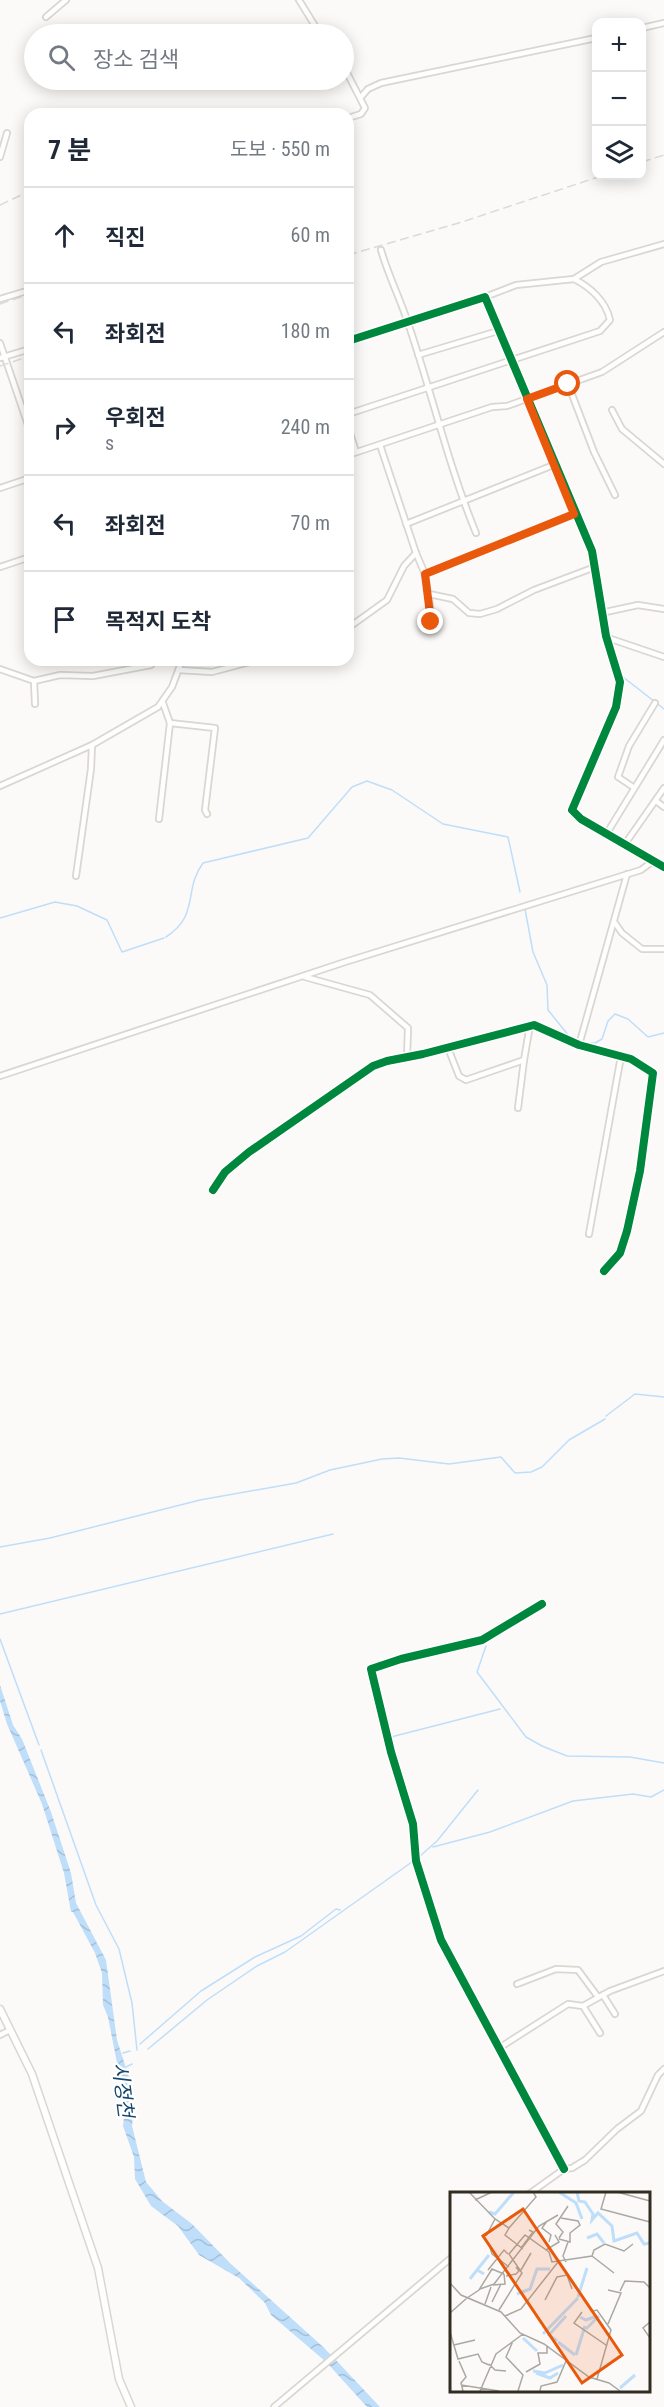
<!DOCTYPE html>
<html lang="ko">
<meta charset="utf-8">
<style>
:root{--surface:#fff;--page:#f6f6f7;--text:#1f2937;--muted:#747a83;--line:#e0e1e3}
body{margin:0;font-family:"Roboto Condensed","Noto Sans KR",sans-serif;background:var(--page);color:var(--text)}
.controls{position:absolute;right:18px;top:18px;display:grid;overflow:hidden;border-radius:12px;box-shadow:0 3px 15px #0003}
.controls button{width:54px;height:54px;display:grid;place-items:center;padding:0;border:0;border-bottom:2px solid var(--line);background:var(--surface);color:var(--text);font:30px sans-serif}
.stop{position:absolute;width:18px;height:18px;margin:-14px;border:4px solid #ea580c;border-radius:50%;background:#fff}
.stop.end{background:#ea580c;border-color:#fff;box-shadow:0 2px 6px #0008}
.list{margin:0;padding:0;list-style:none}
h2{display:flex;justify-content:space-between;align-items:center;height:78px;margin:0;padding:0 24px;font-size:26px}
h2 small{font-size:20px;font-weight:400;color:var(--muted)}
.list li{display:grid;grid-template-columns:39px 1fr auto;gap:18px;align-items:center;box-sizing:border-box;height:96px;padding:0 24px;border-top:2px solid var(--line)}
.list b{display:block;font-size:22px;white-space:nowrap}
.list p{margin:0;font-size:20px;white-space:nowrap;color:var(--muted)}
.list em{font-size:20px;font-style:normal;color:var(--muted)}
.icon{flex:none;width:33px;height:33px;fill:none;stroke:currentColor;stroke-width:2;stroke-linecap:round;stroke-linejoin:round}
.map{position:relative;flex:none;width:664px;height:2407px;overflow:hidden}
.search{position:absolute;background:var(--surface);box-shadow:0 3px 15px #0003;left:24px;top:24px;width:330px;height:66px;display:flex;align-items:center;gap:15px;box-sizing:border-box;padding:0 21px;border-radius:33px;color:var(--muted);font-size:22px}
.panel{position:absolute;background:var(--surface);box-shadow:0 3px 15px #0003;left:24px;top:108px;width:330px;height:558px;border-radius:18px}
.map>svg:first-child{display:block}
</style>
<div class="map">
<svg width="664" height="2407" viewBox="0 0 664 2407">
<defs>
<pattern id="water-waves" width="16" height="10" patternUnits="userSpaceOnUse" patternTransform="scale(1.5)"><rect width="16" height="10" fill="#bedefa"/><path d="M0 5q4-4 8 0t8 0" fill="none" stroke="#a4bfd6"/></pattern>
</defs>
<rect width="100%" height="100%" fill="#fcfaf8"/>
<g fill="url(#water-waves)">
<polygon points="0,1685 13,1725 22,1739 51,1812 71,1873 76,1903 106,1960 117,2040 133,2090 134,2109 132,2126 146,2182 162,2201 192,2224 231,2264 321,2345 331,2355 325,2361 271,2315 265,2303 239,2278 199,2255 178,2226 151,2206 135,2179 134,2157 123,2126 126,2101 118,2065 114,2065 117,2063 108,2017 103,2005 102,1973 95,1953 73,1912 71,1912 64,1873 42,1804 7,1724 0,1701"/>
<polygon points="334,2358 380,2407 367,2407 328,2364"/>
</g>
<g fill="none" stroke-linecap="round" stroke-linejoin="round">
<g stroke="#bedefa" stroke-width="1.5">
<polyline points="612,648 623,677 664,709"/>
<polyline points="525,909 533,952 547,985 548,1010 569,1036 578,1041"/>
<polyline points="0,918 55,902 77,906 107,920 122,952 164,938"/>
<path d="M166,937C200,915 183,890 203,863L308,838L352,787L367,781L392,790L443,824L508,837L520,892"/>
<polyline points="583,1043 595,1043 602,1039 608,1021 615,1014 628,1019 648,1037 664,1033"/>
<polyline points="606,1416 635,1394 664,1397"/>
<polyline points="0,1547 50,1538 200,1500 296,1483 330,1470 382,1459 399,1458 449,1464 501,1457 515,1473 531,1472 542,1467 569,1440 605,1419"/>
<polyline points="0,1614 333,1534"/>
<polyline points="0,1639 39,1745"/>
<polyline points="486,1646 477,1672 526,1737 542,1746 567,1756 630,1757 664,1763"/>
<polyline points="391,1737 500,1709"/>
<polyline points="41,1750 96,1905 119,1949 132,2003 137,2050"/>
<polyline points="433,1847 490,1832 573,1801 633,1794 651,1797 664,1790"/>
<polyline points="140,2044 201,1991 255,1957 301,1936 336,1909 340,1910"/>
<polyline points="148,2049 207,2000 257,1966 285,1952 419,1857 437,1841 478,1790"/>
<polyline points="123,2053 130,2051"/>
<polyline points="126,2067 132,2064"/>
</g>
<g stroke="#dad6d0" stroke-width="8">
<g id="minor">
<polyline points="299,0 320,34"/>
<polyline points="46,17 66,0"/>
<polyline points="642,28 664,23"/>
<polyline points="344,67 365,108 361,114 348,118"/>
<polyline points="361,97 368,89 381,83 596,38"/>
<polyline points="0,157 7,133"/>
<path d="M381,250C388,275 400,298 408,323C432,393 448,465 476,533"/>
<polyline points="485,297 516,285 574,279 601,262 664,244"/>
<polyline points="0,299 30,290"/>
<polyline points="348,341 485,297 592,551 606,636 620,682 616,707 572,810 581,819 664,867"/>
<polyline points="0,343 30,431"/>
<polyline points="418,355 498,331"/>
<polyline points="0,358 30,349"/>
<polyline points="568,384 594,452 615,495"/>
<polyline points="612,410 622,429 664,464"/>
<path d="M348,414L600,331L610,320C606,301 590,287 574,279"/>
<polyline points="348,427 356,452"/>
<polyline points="380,445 416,553 425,574 433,625"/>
<polyline points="348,455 492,407 507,406 602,372 664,332"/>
<polyline points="0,488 30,478"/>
<polyline points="406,524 556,464"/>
<polyline points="0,567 30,557"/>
<polyline points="425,574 574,514"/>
<polyline points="429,594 453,599 469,613 480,614 497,609 534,590 595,567"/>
<polyline points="601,613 638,605 664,609"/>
<polyline points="348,628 387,600 404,566 416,553"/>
<polyline points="608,638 664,657"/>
<polyline points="0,669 34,681 60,675 93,676 151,665 151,660"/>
<polyline points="179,670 212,672 257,660"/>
<polyline points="34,681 35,704"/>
<polyline points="170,723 215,728 205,810 207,814"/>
<polyline points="0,786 92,745 158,707 172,687 182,660"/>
<polyline points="633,787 618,777 629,746 655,703"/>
<polyline points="656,801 664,807"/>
<polyline points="159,819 170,723 163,703"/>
<polyline points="607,833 664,740"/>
<polyline points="625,844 664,788"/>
<polyline points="76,876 91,769 92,745"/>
<polyline points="615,923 622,933 642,949 664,949"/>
<polyline points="305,977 370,995 408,1028 407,1058"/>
<polyline points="579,1045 627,874"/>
<polyline points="448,1048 459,1076 466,1080 524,1060 530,1025"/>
<polyline points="0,1076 345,962 641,870 653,861"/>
<polyline points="518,1108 524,1060"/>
<polyline points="213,1190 225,1172 249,1152 373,1066 387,1061 423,1054 534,1025 579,1045 631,1059 653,1073 640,1171 627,1231 620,1253 604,1271"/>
<polyline points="589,1234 621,1056"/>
<polyline points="542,1604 482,1640 401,1659 371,1669 391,1752 413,1824 416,1861 441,1940 564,2169"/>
<polyline points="517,1984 556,1969 578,1970 598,1997"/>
<polyline points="603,1995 615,2014"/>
<polyline points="583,2006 600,2033"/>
<polyline points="0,2035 10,2030"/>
<polyline points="499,2048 568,2004 583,2006 610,1991 664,1971"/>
<polyline points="529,2194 564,2169 572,2168 585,2160 617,2129 641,2111 658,2075 664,2069"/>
<polyline points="274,2407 451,2258"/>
</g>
</g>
<g stroke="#dad6d0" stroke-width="9">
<polyline id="major" points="0,2009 32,2074 98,2268 119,2379 131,2407"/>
</g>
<use href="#minor" stroke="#fffefe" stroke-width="4.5"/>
<use href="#major" stroke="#fffefe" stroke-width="6"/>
<g stroke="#dadad9" stroke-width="1.5" stroke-dasharray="9 4.5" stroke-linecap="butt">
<polyline points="642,162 664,155"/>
<polyline points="0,205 30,191"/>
<polyline points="348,255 462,222 601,176"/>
<polyline points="0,304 30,294"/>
<polyline points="0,366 30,356"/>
</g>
<g stroke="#fff" stroke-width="11">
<g id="cycleway">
<polyline points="348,341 485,297 592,551 606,636 620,682 616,707 572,810 581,819 664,867"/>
<polyline points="213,1190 225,1172 249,1152 373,1066 387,1061 423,1054 534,1025 579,1045 631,1059 653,1073 640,1171 627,1231 620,1253 604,1271"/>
<polyline points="542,1604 482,1640 401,1659 371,1669 391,1752 413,1824 416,1861 441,1940 564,2169"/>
</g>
</g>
<use href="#cycleway" stroke="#00873e" stroke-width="8"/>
</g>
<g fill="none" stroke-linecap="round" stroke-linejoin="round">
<polyline stroke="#ea580c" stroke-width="8" points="431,622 425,574 574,514 527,399 568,384"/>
</g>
<g text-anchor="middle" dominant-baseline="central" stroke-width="4.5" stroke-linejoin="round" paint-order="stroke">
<g font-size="20" font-style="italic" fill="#16486f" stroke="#fff">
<text transform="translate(123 2090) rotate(83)">시정천</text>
</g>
</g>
<g transform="translate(450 2192)">
<rect width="200" height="200" fill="#fcfaf8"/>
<path fill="none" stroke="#bedefa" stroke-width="3" d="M109,0L126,11L132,27M127,0L129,9L135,10L143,22L142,28L148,21L162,34L164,49L187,41L194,52L200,51M39,20L45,22L64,0M137,46L147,42L154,51M27,78L39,63M20,87L27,78L34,82M67,102L80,97L87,77H100M128,105L137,76M130,125L136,128L147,124M136,137L149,124M93,142L128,106M73,146L87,159M107,149L99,143L116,124M108,150L125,163M126,163L135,134M83,179L95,181L113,173M86,181L100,186L108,181M170,196L185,183"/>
<path fill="none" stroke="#aba8a2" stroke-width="1.5" d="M19,0L45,27L59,36L55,43L73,57M156,0L151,17L200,30M167,0L200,9M25,8L42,0M97,29L92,36L101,43L99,50M59,36L86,5L83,0M36,44L45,27M109,46L113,40L106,32L118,14M109,47L120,50V41L130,33L128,29L111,26M39,52L42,62L59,75M71,56L83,40L79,38M96,58L109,50L105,43M142,64L164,81M116,70L113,64L118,50M38,78L54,58L58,62M71,78L81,61M56,84L66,82L69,79L66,75M0,91L11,103L51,120L70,141L94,152L139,185L159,191L170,199M43,93L55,92L54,82M30,97L44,92L89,34L108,23M170,99L175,89L194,90L200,96M17,106L29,98L42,77L54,82M95,108L107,85L117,83L122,97M42,110L51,92M35,112L41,95M49,118L72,81L59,62L75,43L99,60L102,70L142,64L144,58L155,52L174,59L183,52M143,119L147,118L161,138L147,187M132,120L124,131L156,153M0,121L17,106M55,124L71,117L108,70M200,130L193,136L200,146M158,132L171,101L158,98M0,140L8,167L28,162L32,170L39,173M63,149L56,165L73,183L68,199M4,153L25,148M9,169L16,185L11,191L13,199M39,172L45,178L56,179M76,180L90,172L88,161H97V154M11,193L49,199M30,199L46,162L73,142M90,199L91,194L107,190L116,169"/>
<path fill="#e8590c" fill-opacity="0.15" stroke="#e8590c" stroke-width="3" d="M73,17L172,163L132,191L33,44Z"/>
<rect width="200" height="200" fill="none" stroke="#312d22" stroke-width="3"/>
</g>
</svg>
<div class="controls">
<button>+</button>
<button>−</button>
<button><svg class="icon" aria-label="layers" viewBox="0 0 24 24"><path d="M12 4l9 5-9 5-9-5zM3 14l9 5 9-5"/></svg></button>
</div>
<div class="stop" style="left:568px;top:384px"></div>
<div class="stop end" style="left:431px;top:622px"></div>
<div class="search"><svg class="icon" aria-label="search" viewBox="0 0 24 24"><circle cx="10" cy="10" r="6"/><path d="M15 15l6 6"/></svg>장소 검색</div>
<section class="panel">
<h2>7 분<small>도보 · 550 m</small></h2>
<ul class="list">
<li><svg class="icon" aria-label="ahead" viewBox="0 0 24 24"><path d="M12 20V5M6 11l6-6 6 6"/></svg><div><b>직진</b></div><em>60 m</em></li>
<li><svg class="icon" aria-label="left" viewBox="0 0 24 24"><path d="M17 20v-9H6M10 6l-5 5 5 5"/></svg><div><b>좌회전</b></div><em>180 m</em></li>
<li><svg class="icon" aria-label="right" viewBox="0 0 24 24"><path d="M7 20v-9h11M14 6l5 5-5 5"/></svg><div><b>우회전</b><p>s</p></div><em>240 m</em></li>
<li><svg class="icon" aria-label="left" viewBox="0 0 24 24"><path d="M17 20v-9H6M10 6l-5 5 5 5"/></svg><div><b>좌회전</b></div><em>70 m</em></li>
<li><svg class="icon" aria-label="arrive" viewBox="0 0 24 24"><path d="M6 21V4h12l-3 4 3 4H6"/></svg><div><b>목적지 도착</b></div></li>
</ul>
</section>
</div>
